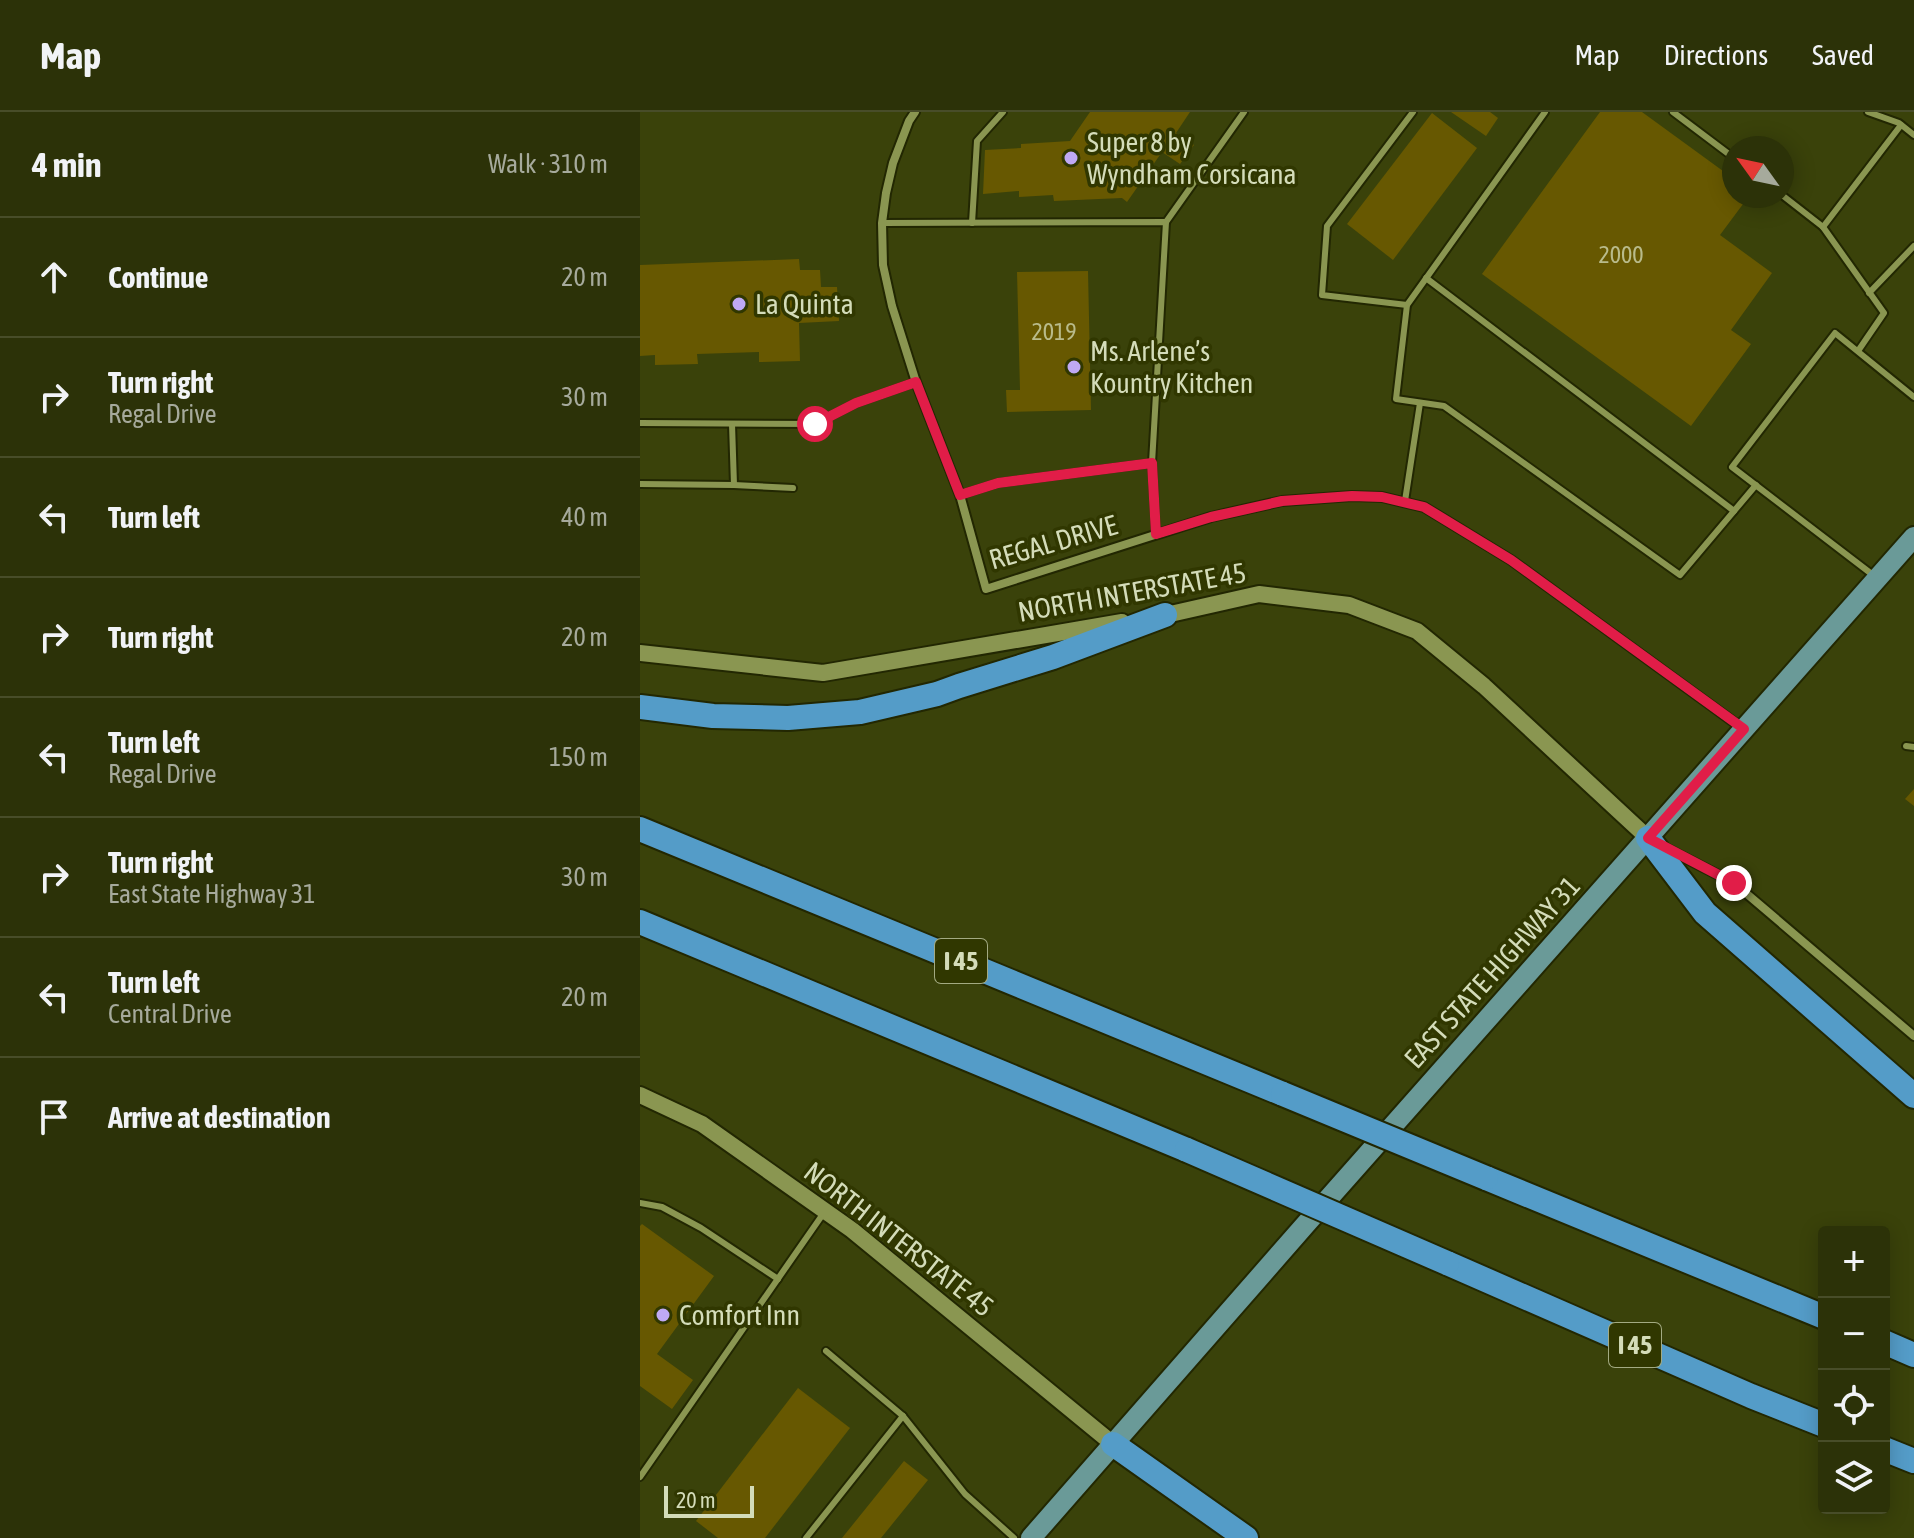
<!DOCTYPE html>
<meta charset="utf-8">
<style>
:root{--surface:#2c3208;--page:#383e16;--text:#f1f3f6;--muted:#a6aa9c;--line:#484d29}
body{margin:0;font-family:"Asap Condensed",sans-serif;background:var(--page);color:var(--text)}
.controls{position:absolute;right:24px;bottom:24px;display:grid;overflow:hidden;border-radius:8px;box-shadow:0 4px 20px #0003}
.controls button{width:72px;height:72px;display:grid;place-items:center;padding:0;border:0;border-bottom:2px solid var(--line);background:var(--surface);color:var(--text);font:40px sans-serif}
.compass{position:absolute;left:1082px;top:24px;width:72px;height:72px;border-radius:50%;background:var(--surface);box-shadow:0 4px 20px #0003;rotate:303deg}
.scale{position:absolute;left:24px;bottom:20px;width:90px;box-sizing:border-box;padding-left:8px;border:4px solid #d4dcb9;border-top:0;font-size:22px;line-height:28px;white-space:nowrap;color:#d4dcb9;-webkit-text-stroke:6px #303700;paint-order:stroke}
.stop{position:absolute;width:24px;height:24px;margin:-18px;border:6px solid #e11d48;border-radius:50%;background:#fff}
.stop.end{background:#e11d48;border-color:#fff;box-shadow:0 2px 8px #0008}
.list{margin:0;padding:0;list-style:none}
h2{display:flex;justify-content:space-between;align-items:center;height:104px;margin:0;padding:0 32px;font-size:34px}
h2 small{font-size:26px;font-weight:400;color:var(--muted)}
.list li{display:grid;grid-template-columns:52px 1fr auto;gap:24px;align-items:center;box-sizing:border-box;height:120px;padding:0 32px;border-top:2px solid var(--line)}
.list b{display:block;font-size:30px;white-space:nowrap}
.list p{margin:0;font-size:26px;white-space:nowrap;color:var(--muted)}
.list em{font-size:26px;font-style:normal;color:var(--muted)}
.icon{flex:none;width:44px;height:44px;fill:none;stroke:currentColor;stroke-width:2;stroke-linecap:round;stroke-linejoin:round}
.map{position:relative;flex:none;width:1274px;height:1426px;overflow:hidden}
header{display:flex;align-items:center;gap:48px;box-sizing:border-box;height:112px;padding:0 40px;background:var(--surface);border-bottom:2px solid var(--line)}
header strong{font-size:38px}
nav{display:flex;gap:44px;margin-inline-start:auto;font-size:28px}
main{display:flex}
aside{flex:1;background:var(--surface)}
.map>svg:first-child{display:block}
</style>
<header>
<strong>Map</strong>
<nav><a>Map</a><a>Directions</a><a>Saved</a></nav>
</header>
<main>
<aside>
<h2>4 min<small>Walk · 310 m</small></h2>
<ul class="list">
<li><svg class="icon" aria-label="ahead" viewBox="0 0 24 24"><path d="M12 20V5M6 11l6-6 6 6"/></svg><div><b>Continue</b></div><em>20 m</em></li>
<li><svg class="icon" aria-label="right" viewBox="0 0 24 24"><path d="M7 20v-9h11M14 6l5 5-5 5"/></svg><div><b>Turn right</b><p>Regal Drive</p></div><em>30 m</em></li>
<li><svg class="icon" aria-label="left" viewBox="0 0 24 24"><path d="M17 20v-9H6M10 6l-5 5 5 5"/></svg><div><b>Turn left</b></div><em>40 m</em></li>
<li><svg class="icon" aria-label="right" viewBox="0 0 24 24"><path d="M7 20v-9h11M14 6l5 5-5 5"/></svg><div><b>Turn right</b></div><em>20 m</em></li>
<li><svg class="icon" aria-label="left" viewBox="0 0 24 24"><path d="M17 20v-9H6M10 6l-5 5 5 5"/></svg><div><b>Turn left</b><p>Regal Drive</p></div><em>150 m</em></li>
<li><svg class="icon" aria-label="right" viewBox="0 0 24 24"><path d="M7 20v-9h11M14 6l5 5-5 5"/></svg><div><b>Turn right</b><p>East State Highway 31</p></div><em>30 m</em></li>
<li><svg class="icon" aria-label="left" viewBox="0 0 24 24"><path d="M17 20v-9H6M10 6l-5 5 5 5"/></svg><div><b>Turn left</b><p>Central Drive</p></div><em>20 m</em></li>
<li><svg class="icon" aria-label="arrive" viewBox="0 0 24 24"><path d="M6 21V4h12l-3 4 3 4H6"/></svg><div><b>Arrive at destination</b></div></li>
</ul>
</aside>
<div class="map">
<svg width="1274" height="1426" viewBox="0 0 1274 1426">
<rect width="100%" height="100%" fill="#3a420a"/>
<g fill="#675801">
<polygon points="450,0 550,0 536,21 554,33 540,52 522,40 487,90 482,86 414,89 413,83 379,85 379,79 343,82 345,38 381,36 381,32 430,29"/>
<polygon points="811,0 850,0 858,6 846,24"/>
<polygon points="960,0 1002,0 1094,67 1094,84 1109,84 1080,123 1132,161 1091,218 1111,232 1051,314 842,162"/>
<polygon points="792,1 837,36 753,148 707,112"/>
<polygon points="159,147 160,158 180,158 181,175 197,175 199,209 159,211 160,249 119,250 119,240 57,242 58,252 15,253 15,243 0,244 0,153"/>
<polygon points="448,159 451,298 367,300 366,278 380,278 377,160"/>
<polygon points="1274,677 1274,694 1265,687"/>
<polygon points="2,1112 74,1164 17,1242 53,1268 32,1297 0,1274 0,1114"/>
<polygon points="158,1276 210,1316 125,1426 78,1426 56,1409"/>
<polygon points="264,1349 288,1368 241,1426 202,1426"/>
</g>
<g fill="none" stroke-linecap="round" stroke-linejoin="round">
<g stroke="#222702" stroke-width="10">
<g id="service">
<polyline points="905,0 767,193 756,287 804,294 1040,463 1116,373"/>
<polyline points="1033,0 1094,46"/>
<polyline points="1228,0 1259,11 1274,23"/>
<polyline points="1142,83 1183,115 1244,201 1218,239"/>
<polyline points="526,110 604,0"/>
<polyline points="242,111 526,110 512,351 516,422"/>
<polyline points="332,111 337,29 363,0"/>
<polyline points="1183,115 1261,13"/>
<polyline points="786,166 1094,399"/>
<polyline points="1229,181 1274,134"/>
<polyline points="767,193 682,183 687,114 773,0"/>
<polyline points="0,311 175,312 216,291 276,270"/>
<polyline points="0,372 94,373 92,312"/>
<polyline points="94,373 153,376"/>
<polyline points="320,383 358,371 512,351"/>
<polyline points="765,389 780,291"/>
<polyline points="1233,463 1092,355 1195,221 1274,285"/>
<polyline points="1266,634 1274,635"/>
<polyline points="0,1091 22,1095 61,1116 138,1167"/>
<polyline points="263,1304 325,1382 374,1426"/>
<polyline points="0,1365 183,1102"/>
<polyline points="166,1426 263,1304 186,1239"/>
</g>
</g>
<g stroke="#222702" stroke-width="12">
<g id="minor">
<polyline points="275,0 269,9 253,51 246,81 242,111 243,153 252,194 276,270 320,383 346,477 571,405 642,389 712,384 742,385 784,395 871,448 1102,616"/>
<polyline points="1024,735 1094,771 1274,924"/>
</g>
</g>
<g stroke="#222702" stroke-width="20">
<g id="secondary">
<polyline points="517,505 619,482 709,493 777,519 844,574 1008,726"/>
<polyline points="0,541 183,561 482,510"/>
<polyline points="0,983 62,1012 212,1118 473,1332"/>
</g>
</g>
<g stroke="#222702" stroke-width="24">
<polyline id="primary" points="391,1426 665,1113 1274,425"/>
</g>
<g stroke="#222702" stroke-width="28">
<g id="motorway">
<polyline points="0,595 73,604 148,606 220,600 297,582 319,574 413,545 525,503"/>
<polyline points="0,717 643,982"/>
<polyline points="1008,726 1065,801 1274,984"/>
<polyline points="0,810 547,1038"/>
<polyline points="846,1066 1184,1205"/>
<polyline points="807,1151 1111,1284 1184,1313"/>
<polyline points="1244,1230 1274,1243"/>
<polyline points="473,1332 606,1426"/>
<polyline points="1244,1337 1274,1349"/>
</g>
</g>
<use href="#service" stroke="#8a9651" stroke-width="6"/>
<use href="#minor" stroke="#8a9651" stroke-width="8"/>
<use href="#secondary" stroke="#8a9651" stroke-width="16"/>
<use href="#primary" stroke="#6a9a98" stroke-width="20"/>
<use href="#motorway" stroke="#549cc8" stroke-width="24"/>
<g stroke="#222702" stroke-width="28" stroke-linecap="butt">
<g id="motorway-bridge">
<polyline points="643,982 846,1066"/>
<polyline points="547,1038 807,1151"/>
</g>
</g>
<use href="#motorway-bridge" stroke="#549cc8" stroke-width="24"/>
</g>
<g fill="none" stroke-linecap="round" stroke-linejoin="round">
<polyline stroke="#e11d48" stroke-width="10" points="175,312 216,291 276,270 320,383 358,371 512,351 516,422 571,405 642,389 712,384 742,385 784,395 871,448 1104,617 1008,726 1094,771"/>
</g>
<g fill="#bfa9f4" stroke="#303700" stroke-width="3">
<circle cx="431" cy="46" r="8"/>
<circle cx="99" cy="192" r="8"/>
<circle cx="434" cy="255" r="8"/>
<circle cx="23" cy="1203" r="8"/>
</g>
<g text-anchor="middle" dominant-baseline="central" stroke-width="7" stroke-linejoin="round" paint-order="stroke">
<g font-size="24" fill="#b9bb8b">
<text x="981" y="142">2000</text>
<text x="414" y="219">2019</text>
</g>
<g fill="#303700" stroke="#a3aa82" stroke-width="2">
<rect x="295" y="827" width="52" height="44" rx="6"/>
<rect x="969" y="1211" width="52" height="44" rx="6"/>
</g>
<g font-size="26" font-weight="bold" fill="#d4dcb9">
<text x="321" y="849">I 45</text>
<text x="995" y="1233">I 45</text>
</g>
<g font-size="28" fill="#d4dcb9" stroke="#303700" text-anchor="start">
<text x="447" y="30">Super 8 by<tspan x="447" dy="32">Wyndham Corsicana</tspan></text>
<text x="115" y="192">La Quinta</text>
<text x="450" y="239">Ms. Arlene’s<tspan x="450" dy="32">Kountry Kitchen</tspan></text>
<text x="39" y="1203">Comfort Inn</text>
</g>
<g font-size="28" fill="#d4dcb9" stroke="#303700">
<text transform="translate(413 430) rotate(-16)">REGAL DRIVE</text>
<text transform="translate(492 480) rotate(-10)">NORTH INTERSTATE 45</text>
<text transform="translate(852 860) rotate(-48)">EAST STATE HIGHWAY 31</text>
<text transform="translate(259 1127) rotate(38)">NORTH INTERSTATE 45</text>
</g>
</g>
</svg>
<div class="controls">
<button>+</button>
<button>−</button>
<button><svg class="icon" aria-label="locate" viewBox="0 0 24 24"><circle cx="12" cy="12" r="6"/><path d="M12 2v4M12 18v4M2 12h4M18 12h4"/></svg></button>
<button><svg class="icon" aria-label="layers" viewBox="0 0 24 24"><path d="M12 4l9 5-9 5-9-5zM3 14l9 5 9-5"/></svg></button>
</div>
<svg class="compass" viewBox="-18 -18 36 36"><path d="M0-13l5 13h-10z" fill="#e53935"/><path d="M0 13l5-13h-10z" fill="#a6aa9c"/></svg>
<div class="scale">20 m</div>
<div class="stop" style="left:175px;top:312px"></div>
<div class="stop end" style="left:1094px;top:771px"></div>
</div>
</main>
